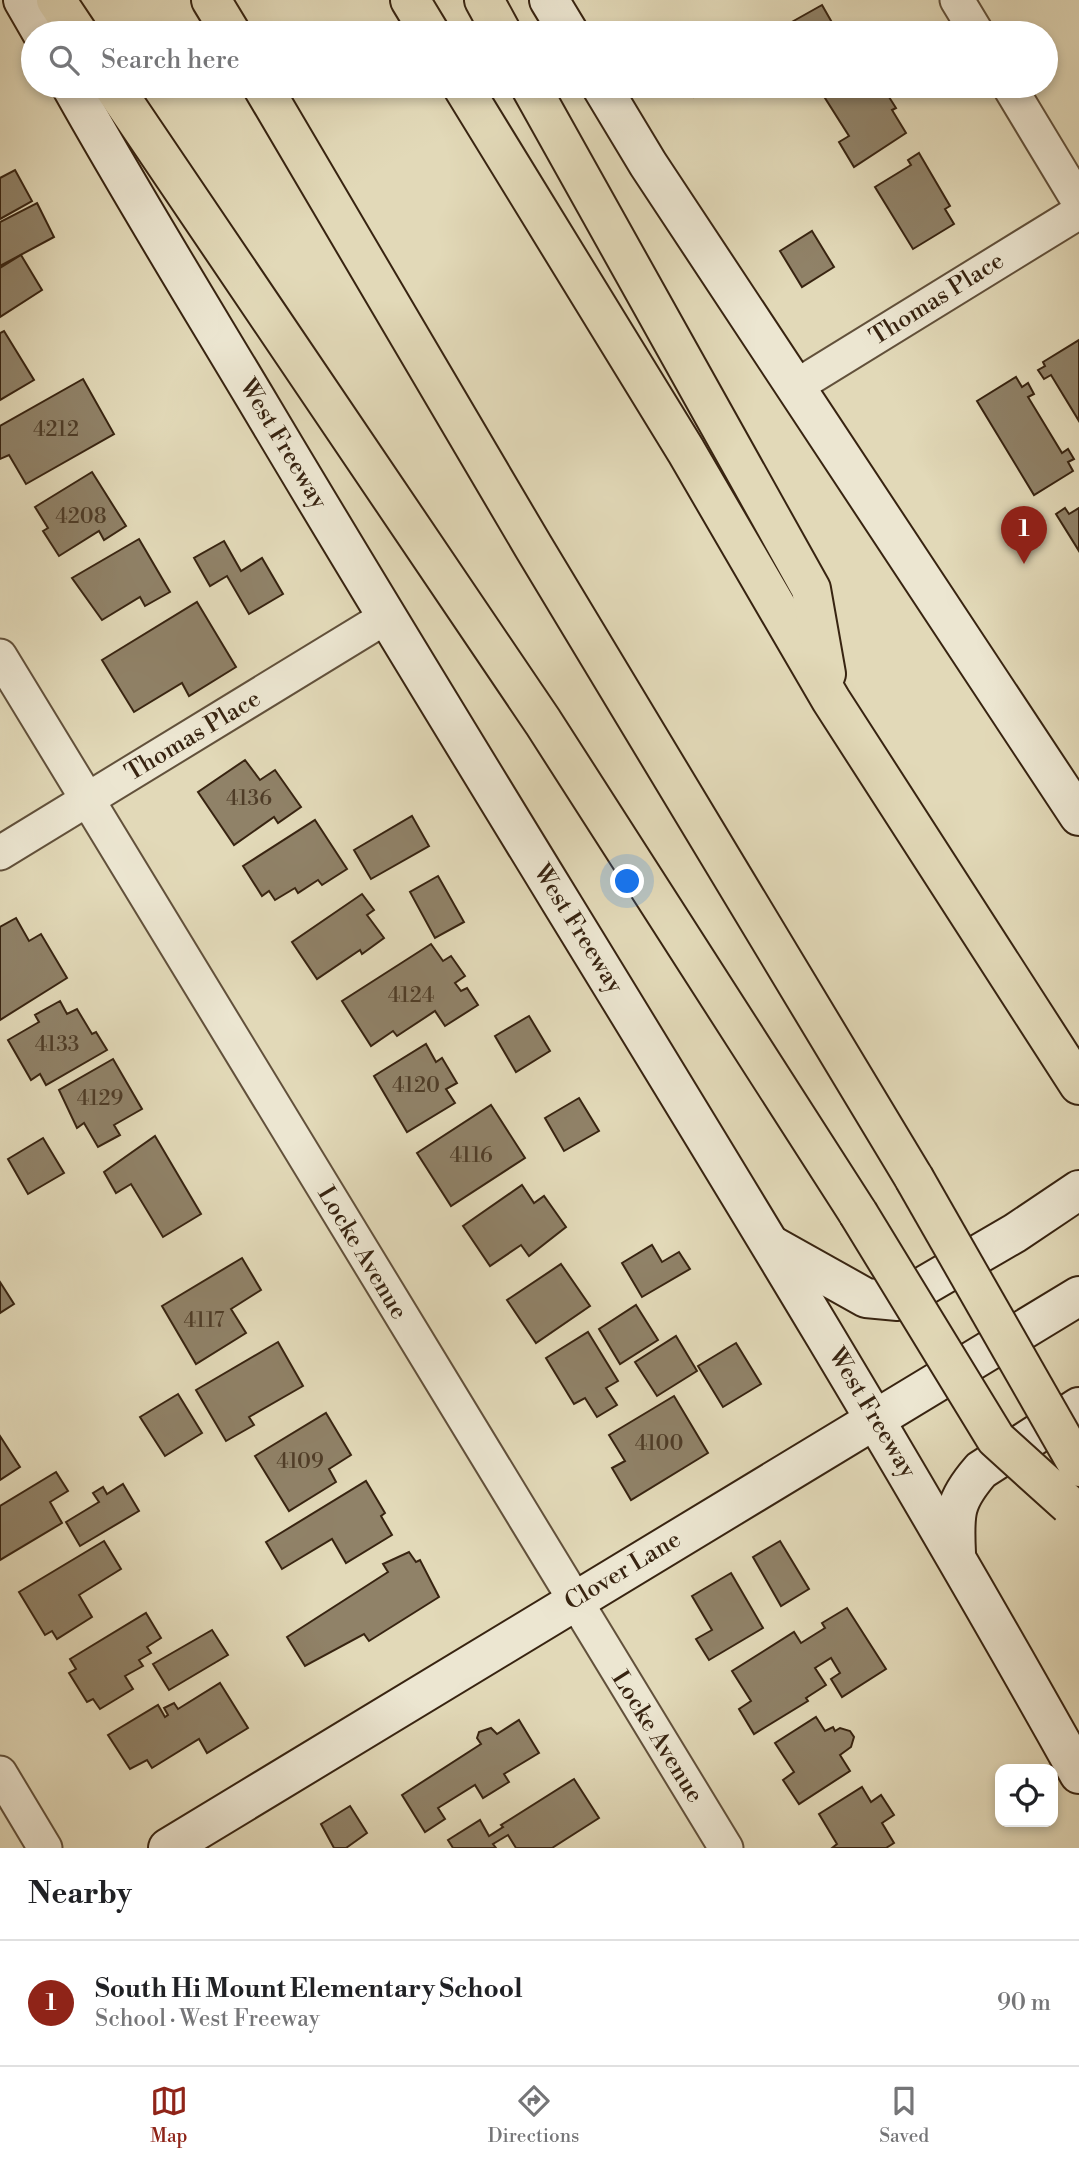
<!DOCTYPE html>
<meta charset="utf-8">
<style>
:root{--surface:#fff;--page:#f2f2f2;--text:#202124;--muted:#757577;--line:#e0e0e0;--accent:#8f2418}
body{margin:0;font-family:"Libre Bodoni",serif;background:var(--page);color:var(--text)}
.controls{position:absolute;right:21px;bottom:21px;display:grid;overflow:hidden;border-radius:14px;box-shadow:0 4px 10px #0003}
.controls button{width:63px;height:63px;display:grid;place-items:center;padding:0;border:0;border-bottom:2px solid var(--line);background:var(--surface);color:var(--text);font:35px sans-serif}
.you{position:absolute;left:628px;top:882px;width:24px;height:24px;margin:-18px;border:5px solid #fff;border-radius:50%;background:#1a73e8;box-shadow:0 0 0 10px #1a73e833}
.badge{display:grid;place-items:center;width:46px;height:46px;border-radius:50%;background:var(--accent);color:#fff;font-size:23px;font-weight:700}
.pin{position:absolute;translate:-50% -58px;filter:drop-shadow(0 2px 4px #0008)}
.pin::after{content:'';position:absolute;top:37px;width:24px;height:21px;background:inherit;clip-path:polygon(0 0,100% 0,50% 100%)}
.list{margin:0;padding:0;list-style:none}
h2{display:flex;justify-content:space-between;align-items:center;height:91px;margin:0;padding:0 28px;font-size:30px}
h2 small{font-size:23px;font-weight:400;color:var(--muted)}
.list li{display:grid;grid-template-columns:46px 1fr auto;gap:21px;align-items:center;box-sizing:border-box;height:126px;padding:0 28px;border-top:2px solid var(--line)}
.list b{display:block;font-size:26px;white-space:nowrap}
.list p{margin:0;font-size:23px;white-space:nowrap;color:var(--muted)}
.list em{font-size:23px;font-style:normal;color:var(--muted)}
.icon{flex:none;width:38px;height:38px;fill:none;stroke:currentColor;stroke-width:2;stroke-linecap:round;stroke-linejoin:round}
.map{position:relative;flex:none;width:1079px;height:1848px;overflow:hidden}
.search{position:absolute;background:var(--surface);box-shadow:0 4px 10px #0003;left:21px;right:21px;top:21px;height:77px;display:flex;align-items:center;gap:18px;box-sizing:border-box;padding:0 24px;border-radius:38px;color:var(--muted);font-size:26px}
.sheet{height:217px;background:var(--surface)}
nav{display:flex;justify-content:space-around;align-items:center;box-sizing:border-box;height:98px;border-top:2px solid var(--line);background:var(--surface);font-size:19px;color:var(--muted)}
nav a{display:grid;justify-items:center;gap:4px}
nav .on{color:var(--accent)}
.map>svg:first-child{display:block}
</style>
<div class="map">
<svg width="1079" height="1848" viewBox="0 0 1079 1848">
<rect width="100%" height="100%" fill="#e2d9b8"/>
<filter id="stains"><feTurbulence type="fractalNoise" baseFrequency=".00286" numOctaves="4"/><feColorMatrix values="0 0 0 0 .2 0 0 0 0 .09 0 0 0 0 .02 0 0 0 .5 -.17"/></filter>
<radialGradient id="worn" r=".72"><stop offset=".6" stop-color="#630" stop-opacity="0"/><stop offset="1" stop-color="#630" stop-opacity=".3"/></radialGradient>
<g fill="#908268" stroke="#382411" stroke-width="2">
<polygon points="822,5 838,33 784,33 781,28"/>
<polygon points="687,86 712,86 694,97"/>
<polygon points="845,86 882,86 896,108 892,110 906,133 854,167 839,142 849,136 825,98"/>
<polygon points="919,153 950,206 945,209 954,224 913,249 875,187 911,165 908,160"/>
<polygon points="15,170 32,201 0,219 0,178"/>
<polygon points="37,203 54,237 0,266 0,222"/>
<polygon points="812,231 834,267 802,287 780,251"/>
<polygon points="21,255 42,290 0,317 0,268"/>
<polygon points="4,331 34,380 0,400 0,333"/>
<polygon points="1079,340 1079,421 1051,375 1044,379 1038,370 1045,366 1043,362"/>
<polygon points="1016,377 1022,387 1028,383 1034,394 1028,397 1062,453 1068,449 1074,459 1068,462 1073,471 1034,495 977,401"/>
<polygon points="83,379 114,434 26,484 9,455 0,459 0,426"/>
<polygon points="92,472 126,526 104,540 99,531 59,556 43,531 48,528 35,507"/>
<polygon points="1065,508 1069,514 1079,508 1079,551 1056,514"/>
<polygon points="139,539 170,592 145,606 140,597 102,620 72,578"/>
<polygon points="224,541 241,571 262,558 283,594 249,614 227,576 210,586 194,558"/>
<polygon points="197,602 236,667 189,696 182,683 134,712 102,660"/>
<polygon points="245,760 260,780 275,770 301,807 278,823 274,817 234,845 198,792"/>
<polygon points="412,816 429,846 371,879 354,850"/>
<polygon points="315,820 347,869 322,885 318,880 298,893 295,888 275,900 269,891 262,896 243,866"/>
<polygon points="438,876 464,922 435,938 410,892"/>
<polygon points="362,894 374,910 367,915 384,938 362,954 360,950 317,979 292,942"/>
<polygon points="16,918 29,941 41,934 67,978 0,1020 0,927"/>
<polygon points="431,944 443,961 451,956 465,976 455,983 461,991 467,988 478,1005 445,1026 435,1011 397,1036 393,1031 371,1046 342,1001"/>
<polygon points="60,1001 67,1014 77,1009 92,1034 96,1032 107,1050 46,1085 40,1074 31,1080 8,1040 39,1022 35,1015"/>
<polygon points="529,1016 550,1051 516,1072 495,1036"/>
<polygon points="426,1044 436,1062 442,1058 457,1083 446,1089 455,1103 407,1132 374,1076"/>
<polygon points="113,1059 142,1109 114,1125 120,1135 98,1147 84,1123 77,1128 59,1090"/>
<polygon points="579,1098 599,1131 564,1151 545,1118"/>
<polygon points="491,1105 525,1158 451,1206 417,1153"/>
<polygon points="155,1136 201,1214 163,1237 131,1184 116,1193 104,1172"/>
<polygon points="43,1138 64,1173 28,1194 8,1159"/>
<polygon points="522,1185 534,1203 544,1196 566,1227 529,1256 521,1245 490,1266 463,1226"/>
<polygon points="652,1245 662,1262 679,1252 690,1269 642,1297 622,1263"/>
<polygon points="242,1258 261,1290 231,1309 246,1333 196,1364 162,1306"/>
<polygon points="561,1264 590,1306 536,1343 507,1300"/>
<polygon points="0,1282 14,1304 0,1313"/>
<polygon points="636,1305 658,1340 620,1364 599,1329"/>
<polygon points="588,1332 618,1381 606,1388 617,1405 597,1417 585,1398 574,1404 546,1358"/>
<polygon points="676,1336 697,1371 657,1396 635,1362"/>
<polygon points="278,1342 303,1386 249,1417 254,1425 226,1441 196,1390"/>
<polygon points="736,1343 761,1384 723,1407 698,1366"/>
<polygon points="178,1394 202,1433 165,1456 140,1417"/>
<polygon points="674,1396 708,1453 631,1500 612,1468 625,1461 609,1435"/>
<polygon points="326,1413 351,1455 329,1469 336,1482 289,1511 255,1456"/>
<polygon points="0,1436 20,1467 0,1480"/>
<polygon points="56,1472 68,1491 50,1502 62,1523 0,1560 0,1506"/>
<polygon points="366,1481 385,1513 381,1516 392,1535 346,1563 332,1539 282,1569 266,1542"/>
<polygon points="123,1484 139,1511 80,1546 66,1522 99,1502 93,1493 103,1487 107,1494"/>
<polygon points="104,1541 121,1569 79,1595 92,1617 57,1639 52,1631 45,1635 19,1592"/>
<polygon points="780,1541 809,1589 781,1606 753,1557"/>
<polygon points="409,1552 416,1562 420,1560 439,1597 369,1641 364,1634 305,1666 287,1637 388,1572 383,1564"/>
<polygon points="731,1573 763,1628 709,1660 696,1639 712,1630 692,1596"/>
<polygon points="847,1608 886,1669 842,1697 831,1679 840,1673 831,1658 815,1668 826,1685 806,1698 808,1701 754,1734 739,1709 751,1701 732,1671 794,1632 801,1643 825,1628 822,1623"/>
<polygon points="146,1613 161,1638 147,1647 151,1653 139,1660 143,1666 125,1676 133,1689 100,1709 93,1699 87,1702 69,1673 76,1669 70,1659"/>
<polygon points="212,1630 228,1655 169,1690 153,1664"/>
<polygon points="220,1683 248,1728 207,1753 199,1739 152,1768 147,1760 130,1769 108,1735 158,1705 165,1717 168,1715 164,1708 174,1703 178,1709"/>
<polygon points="816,1717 825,1731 833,1727 835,1731 840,1728 850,1731 854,1737 851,1747 840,1755 850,1771 799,1804 783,1780 794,1772 775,1743"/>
<polygon points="519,1720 539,1753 504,1774 509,1782 483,1798 475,1785 438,1808 445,1819 425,1832 402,1795 481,1744 477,1738 479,1732 491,1728 497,1734"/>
<polygon points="574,1779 599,1818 552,1848 516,1848 508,1835 493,1844 496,1848 453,1848 448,1840 480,1820 489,1836 503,1827 501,1825"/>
<polygon points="862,1787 871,1802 881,1795 894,1815 882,1823 894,1843 886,1848 832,1848 837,1844 819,1814"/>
<polygon points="350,1806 367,1833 346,1848 334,1848 321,1824"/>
</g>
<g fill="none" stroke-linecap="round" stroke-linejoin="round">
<g stroke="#62513b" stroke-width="37">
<g id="street">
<polyline points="957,0 977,33"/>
<polyline points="1009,86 1079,202"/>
<polyline points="795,387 1079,212"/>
<polyline points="0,656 726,1848"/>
<polyline points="0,853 386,617"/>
<polyline points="0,1773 45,1848"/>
</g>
</g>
<g stroke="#382411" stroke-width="42">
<g id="secondary">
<polyline points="23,0 42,33"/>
<polyline points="549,0 569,33"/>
<path d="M71,86C132,195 198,302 262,409C533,865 821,1311 1079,1774"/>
<polyline points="601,86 648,164 1079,816"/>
<polyline points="775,1247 866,1298 898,1301 1015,1233 1079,1190"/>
<path d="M956,1553C954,1513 954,1501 981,1470L1079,1407"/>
<polyline points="168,1848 1079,1296"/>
</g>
</g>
<g stroke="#382411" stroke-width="42">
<g id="highway">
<polyline points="56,0 78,33"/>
<polyline points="211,0 231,33"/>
<polyline points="410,0 430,33"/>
<polyline points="484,0 502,33"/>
<polyline points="113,86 543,722 858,1213"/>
<polyline points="262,86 533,546 914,1178"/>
<polyline points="462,86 686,451 831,700 1079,1085"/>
<polyline points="530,86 811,589 826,674"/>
</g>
</g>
<use href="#street" stroke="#ece6d1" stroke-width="33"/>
<use href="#secondary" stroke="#ece6d1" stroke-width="38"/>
<use href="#highway" stroke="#e2d9b8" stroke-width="38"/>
<g stroke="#382411" stroke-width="42" stroke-linecap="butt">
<g id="highway-bridge">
<polyline points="914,1178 1079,1467"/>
<polyline points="858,1213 996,1439 1069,1505"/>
</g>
</g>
<use href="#highway-bridge" stroke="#e2d9b8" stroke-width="38"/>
</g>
<g text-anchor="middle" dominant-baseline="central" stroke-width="6" stroke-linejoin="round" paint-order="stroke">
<g font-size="21" fill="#4e3c27">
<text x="56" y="430">4212</text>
<text x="81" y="517">4208</text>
<text x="249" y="799">4136</text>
<text x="411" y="996">4124</text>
<text x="57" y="1045">4133</text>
<text x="416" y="1086">4120</text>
<text x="100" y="1099">4129</text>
<text x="471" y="1156">4116</text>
<text x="204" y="1321">4117</text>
<text x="659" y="1444">4100</text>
<text x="300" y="1462">4109</text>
</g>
<g font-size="24" fill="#382411" stroke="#ece6d1">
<text transform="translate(937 299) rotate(-32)">Thomas Place</text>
<text transform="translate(283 444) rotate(59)">West Freeway</text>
<text transform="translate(193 736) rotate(-31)">Thomas Place</text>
<text transform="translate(578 929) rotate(58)">West Freeway</text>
<text transform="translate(362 1253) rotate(59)">Locke Avenue</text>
<text transform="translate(872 1413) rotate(59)">West Freeway</text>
<text transform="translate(623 1571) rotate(-31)">Clover Lane</text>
<text transform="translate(657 1737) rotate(58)">Locke Avenue</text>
</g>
</g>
<rect width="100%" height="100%" filter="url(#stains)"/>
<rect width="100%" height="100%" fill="url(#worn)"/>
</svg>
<div class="controls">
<button><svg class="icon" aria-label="locate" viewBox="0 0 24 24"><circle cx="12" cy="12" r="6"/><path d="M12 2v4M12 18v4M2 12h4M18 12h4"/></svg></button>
</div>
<div class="you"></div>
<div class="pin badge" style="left:1024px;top:564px">1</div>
<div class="search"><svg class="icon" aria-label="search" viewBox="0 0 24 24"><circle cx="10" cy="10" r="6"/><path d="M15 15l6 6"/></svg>Search here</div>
</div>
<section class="sheet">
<h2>Nearby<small></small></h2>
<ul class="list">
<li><span class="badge">1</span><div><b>South Hi Mount Elementary School</b><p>School · West Freeway</p></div><em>90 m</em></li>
</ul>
</section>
<nav>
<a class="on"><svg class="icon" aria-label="map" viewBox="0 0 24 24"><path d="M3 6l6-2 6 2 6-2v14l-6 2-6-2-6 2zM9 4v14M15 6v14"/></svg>Map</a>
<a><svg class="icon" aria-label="directions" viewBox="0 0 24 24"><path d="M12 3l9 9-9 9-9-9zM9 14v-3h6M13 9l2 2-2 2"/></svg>Directions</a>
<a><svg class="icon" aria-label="saved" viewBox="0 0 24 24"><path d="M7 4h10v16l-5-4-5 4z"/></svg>Saved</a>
</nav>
